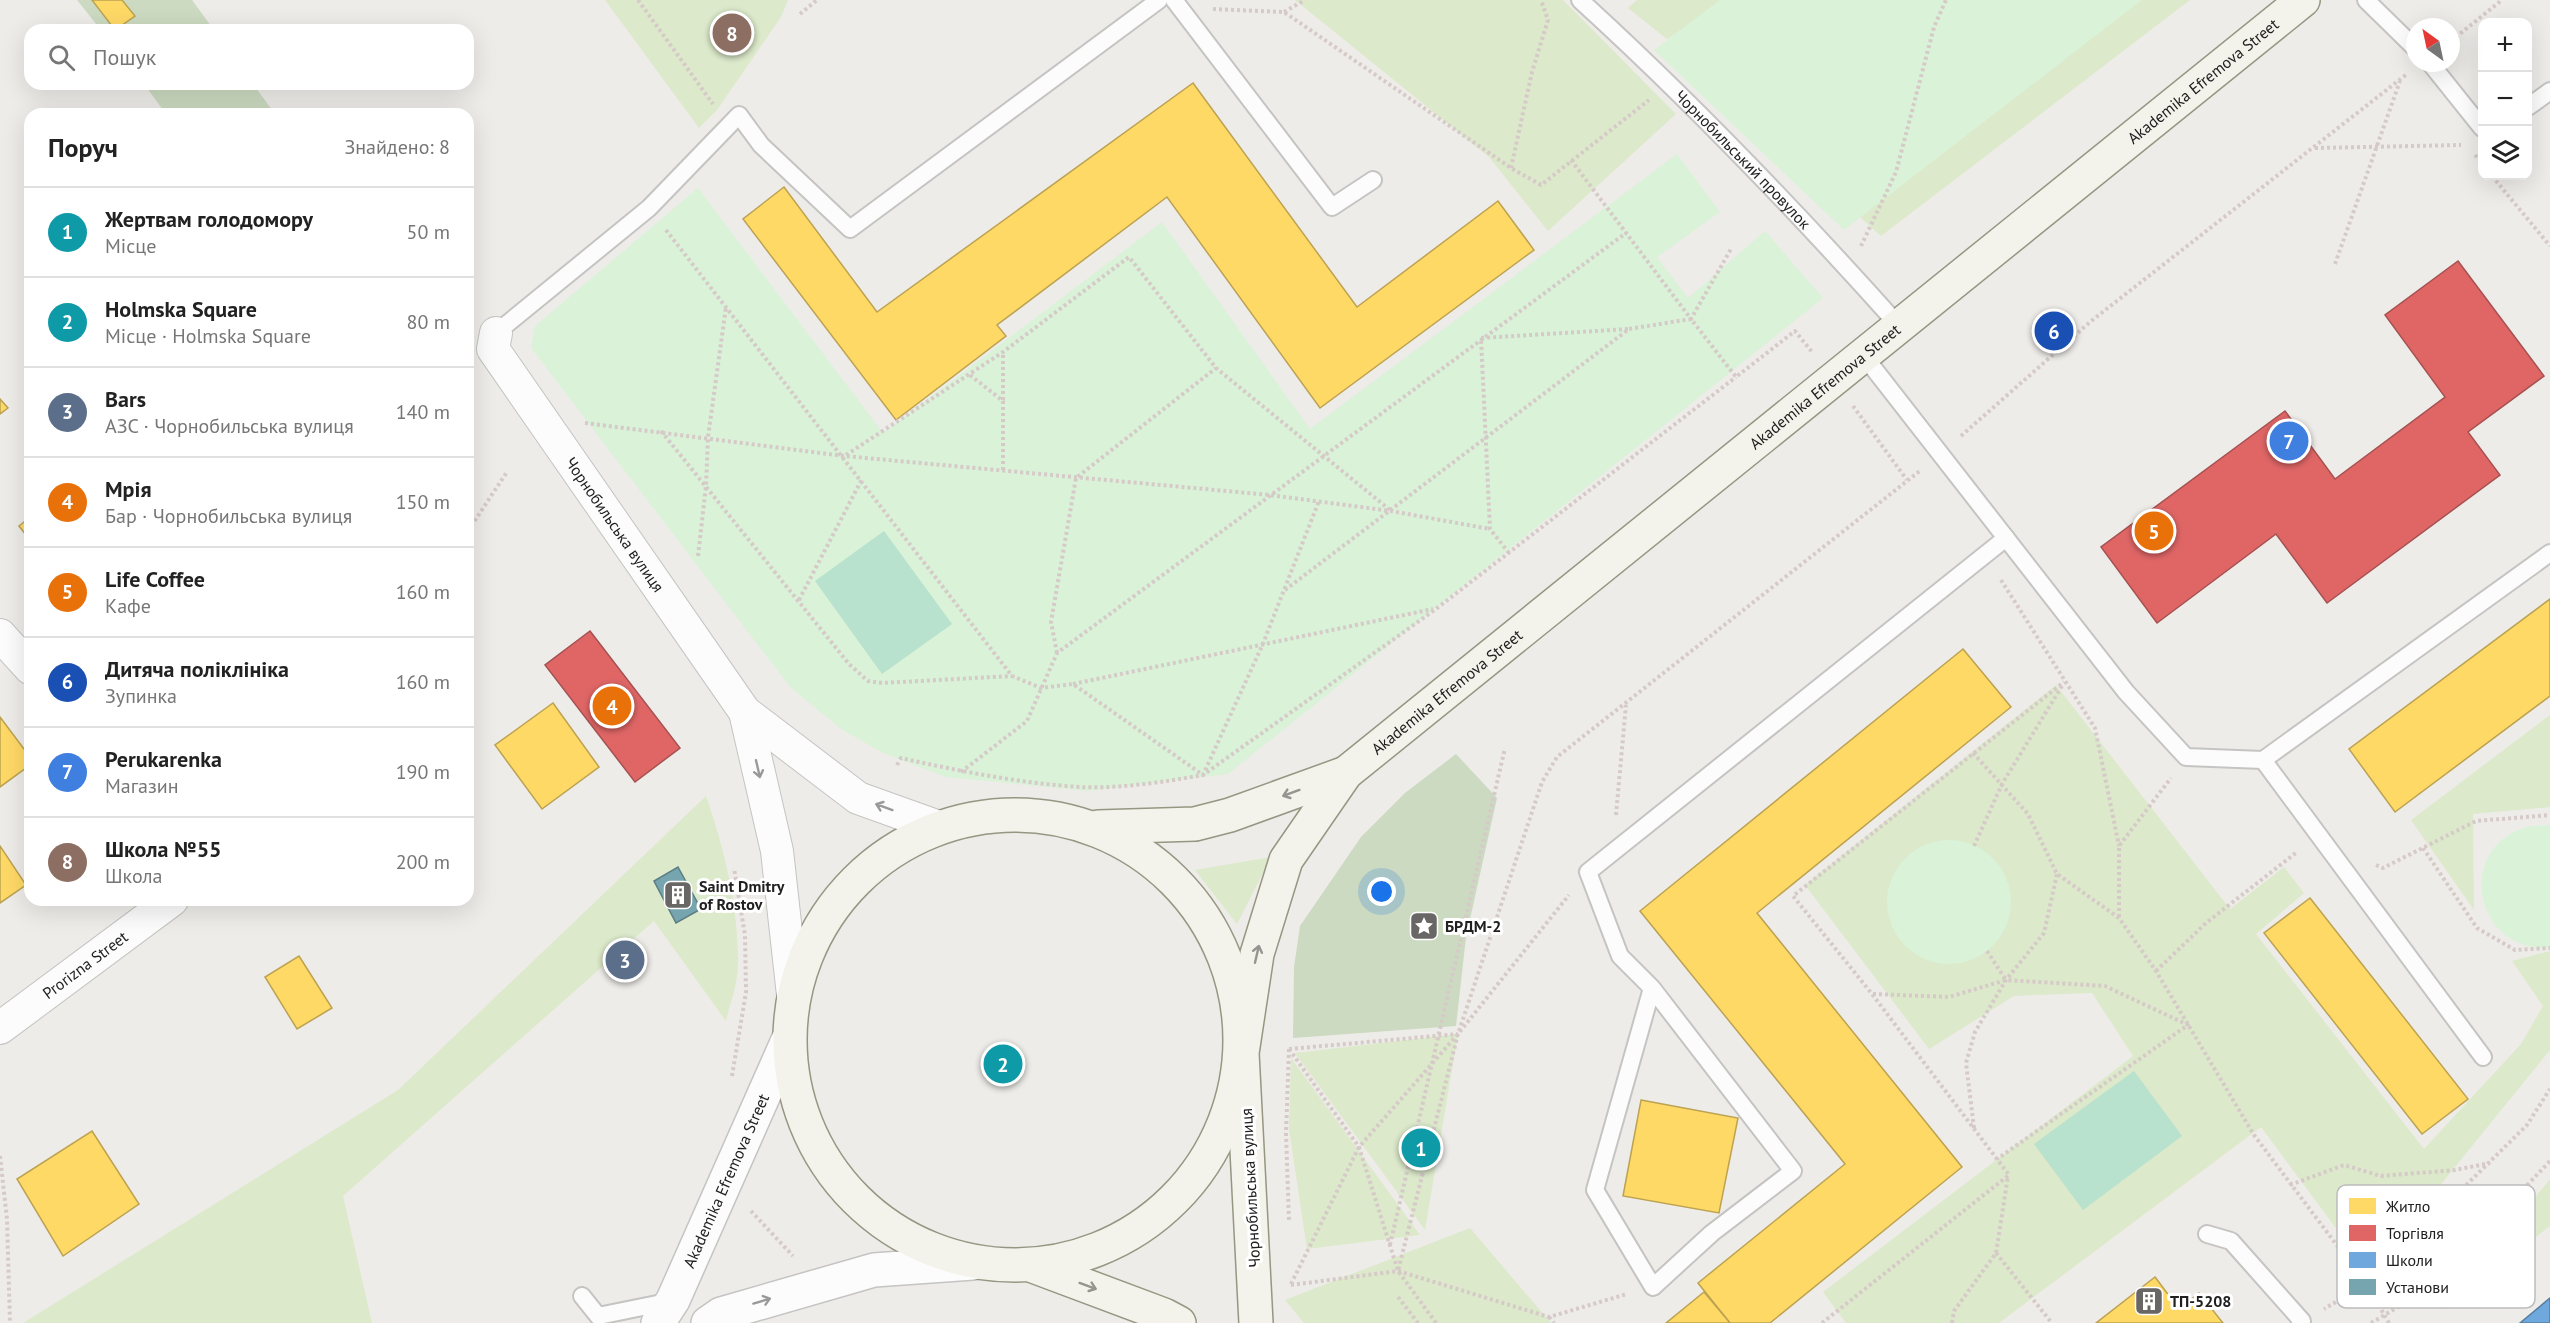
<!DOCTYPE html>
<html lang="uk">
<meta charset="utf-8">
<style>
:root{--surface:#fff;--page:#f2f2f2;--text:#222;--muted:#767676;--line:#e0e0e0;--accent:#ea580c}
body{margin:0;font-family:"PT Sans",sans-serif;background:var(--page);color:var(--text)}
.controls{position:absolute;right:18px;top:18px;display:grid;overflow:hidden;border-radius:12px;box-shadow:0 6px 24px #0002}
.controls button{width:54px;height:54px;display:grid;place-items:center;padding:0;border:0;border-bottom:2px solid var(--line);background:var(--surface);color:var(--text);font:30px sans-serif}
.compass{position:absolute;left:2406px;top:18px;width:54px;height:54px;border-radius:50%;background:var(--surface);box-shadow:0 6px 24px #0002;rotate:327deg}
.you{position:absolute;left:1382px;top:892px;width:21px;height:21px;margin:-15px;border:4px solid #fff;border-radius:50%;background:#1a73e8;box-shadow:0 0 0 9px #1a73e833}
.badge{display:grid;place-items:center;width:39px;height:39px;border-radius:50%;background:var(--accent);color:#fff;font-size:20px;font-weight:700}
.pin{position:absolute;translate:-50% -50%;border:3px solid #fff;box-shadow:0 2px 6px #0006}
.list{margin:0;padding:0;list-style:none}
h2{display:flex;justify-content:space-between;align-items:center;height:78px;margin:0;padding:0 24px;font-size:26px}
h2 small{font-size:20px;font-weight:400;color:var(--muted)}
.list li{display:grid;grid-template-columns:39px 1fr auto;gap:18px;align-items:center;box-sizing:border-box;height:90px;padding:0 24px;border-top:2px solid var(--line)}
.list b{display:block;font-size:22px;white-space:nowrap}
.list p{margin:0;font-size:20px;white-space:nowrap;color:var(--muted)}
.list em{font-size:20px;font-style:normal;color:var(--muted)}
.icon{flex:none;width:33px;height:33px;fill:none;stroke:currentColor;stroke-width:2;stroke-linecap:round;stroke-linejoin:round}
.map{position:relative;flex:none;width:2550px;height:1323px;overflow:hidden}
.search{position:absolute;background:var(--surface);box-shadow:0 6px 24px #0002;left:24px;top:24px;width:450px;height:66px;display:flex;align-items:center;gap:15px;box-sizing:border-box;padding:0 21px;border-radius:18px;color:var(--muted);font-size:22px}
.panel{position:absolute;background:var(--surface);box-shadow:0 6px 24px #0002;left:24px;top:108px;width:450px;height:798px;border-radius:18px}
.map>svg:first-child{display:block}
</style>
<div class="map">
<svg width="2550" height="1323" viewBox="0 0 2550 1323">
<rect width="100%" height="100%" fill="#eeece9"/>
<g fill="#dce9ca">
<polygon points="605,0 788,0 781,17 717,110 699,128"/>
<polygon points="1295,0 1563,0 1676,114 1548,231 1489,157"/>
<polygon points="1637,0 1727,0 1667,39 1628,8"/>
<polygon points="1752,0 2190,0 1881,236 1792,156"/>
<polygon points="2056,685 2230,909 2284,867 2304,893 2256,934 2424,1149 2521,1044 2543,1006 2512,961 2550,951 2550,1050 2369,1273 2261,1127 1999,1323 1846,1323 1823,1292 2133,1056 2092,993 2014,996 1929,1049 1805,885"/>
<polygon points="2550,715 2550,807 2473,814 2474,910 2411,820"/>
<path d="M706,796C725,851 739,908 738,967C737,985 730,1004 726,1021L654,921L343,1196L372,1323H23L398,1090Z"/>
<polygon points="1271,857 1237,924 1195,870"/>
<polygon points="1458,1034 1425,1230 1295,1053"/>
<polygon points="1291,1058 1420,1235 1307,1249 1289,1129"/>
<polygon points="2550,1179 2550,1226 2443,1310"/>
<polygon points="1470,1228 1551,1323 1304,1323 1285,1300"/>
</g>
<g fill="#cbdac0">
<polygon points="77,0 192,0 214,30 101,30"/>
<polygon points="144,84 253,84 275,114 166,114"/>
<polygon points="1456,754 1497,798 1466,937 1456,1026 1293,1038 1294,967 1300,926 1361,837 1405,793"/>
</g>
<g fill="#d9f2d8">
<polygon points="1720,0 2142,0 1844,230 1654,50"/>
<polygon points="1677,154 1720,212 1657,257 1688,298 1765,231 1823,298 1228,774 1088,791 946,777 883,753 841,729 790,687 531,348 535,326 698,188 883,433 1162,222 1310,429"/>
<path d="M2550,825V948C2473,952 2455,847 2527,827C2534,825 2543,826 2550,825Z"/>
<circle cx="1949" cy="902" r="62"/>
</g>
<g fill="#b8e1ce">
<polygon points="884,531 952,624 882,674 815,581"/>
<polygon points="2134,1071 2182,1136 2083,1210 2034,1144"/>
</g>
<g fill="#ffd966" stroke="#bca251" stroke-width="1.5">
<polygon points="92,0 122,0 135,16 115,30"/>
<polygon points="1193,83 1357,307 1498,201 1534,250 1320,408 1167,197 997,325 1006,336 896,420 743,219 784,187 877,312"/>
<polygon points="0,399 8,408 0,414"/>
<polygon points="30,517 30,540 19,526"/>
<polygon points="2550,599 2550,696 2395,812 2349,749"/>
<polygon points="1963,649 2011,707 1757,913 1962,1167 1770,1323 1730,1323 1698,1283 1845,1164 1640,911"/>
<polygon points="553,703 599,767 542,809 495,745"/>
<polygon points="0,717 30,757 30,765 0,787"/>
<polygon points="0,846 26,885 0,903"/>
<polygon points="2310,898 2468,1099 2422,1134 2264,933"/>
<polygon points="299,956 332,1008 297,1029 265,977"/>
<polygon points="1641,1100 1738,1118 1719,1213 1623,1196"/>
<polygon points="92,1131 139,1204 63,1256 17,1179"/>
<polygon points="2155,1277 2179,1309 2199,1293 2223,1323 2096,1323"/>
<polygon points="1704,1292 1730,1323 1666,1323"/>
</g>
<g fill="#e06666" stroke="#a65151" stroke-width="1.5">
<polygon points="2458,261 2544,376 2468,432 2500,475 2327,603 2276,534 2157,623 2101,547 2285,411 2335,479 2445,397 2385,315"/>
<polygon points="590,631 680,748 635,782 545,665"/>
</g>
<polygon fill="#6fa8dc" stroke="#577fa4" stroke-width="1.5" points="2550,1298 2550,1323 2520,1323"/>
<polygon fill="#76a5af" stroke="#5c7d84" stroke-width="1.5" points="678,867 701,909 676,923 654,881"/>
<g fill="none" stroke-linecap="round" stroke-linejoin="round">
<g stroke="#c5c4c3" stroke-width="20">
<g id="service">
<polyline points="1174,0 1332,207 1373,180"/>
<path id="s1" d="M1580,0C1692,102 1798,213 1899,326"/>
<polyline points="2366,0 2415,48"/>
<polyline points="2430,63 2482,128"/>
<polyline points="2528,107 2550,91"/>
<polyline points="496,333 649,208 739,115 761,145 850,229 1159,0"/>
<polyline points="1864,356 2126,692 2186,757 2263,760 2550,553"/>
<polyline points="2263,760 2483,1057"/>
<polyline points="1652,988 1595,1190 1653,1287 1712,1233 1793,1171 1652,988 1620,956 1588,872 2006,538"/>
<polyline points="2207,1234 2231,1241 2302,1321 2300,1323"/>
<polyline points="582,1296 598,1316 672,1301"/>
</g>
</g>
<g stroke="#c5c4c3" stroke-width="34">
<g id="minor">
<path id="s2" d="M496,333L493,349L745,712L858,798L939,827"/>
<polyline points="0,635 30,668"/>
<polyline points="745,712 777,851 793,995"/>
<path id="s3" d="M0,1028L172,900"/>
</g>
</g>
<g stroke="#c5c4c3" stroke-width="36">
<g id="tertiary">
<path id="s4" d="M658,1323L673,1300L789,1038"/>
<polyline points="708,1323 721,1314 874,1270 973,1263"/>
</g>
</g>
<g stroke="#969682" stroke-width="36">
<g id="secondary">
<circle cx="1015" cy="1040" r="225"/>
<polyline points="1098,827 1195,824 1230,815 1346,773"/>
<polyline points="1033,1266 1164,1315 1179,1323"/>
<path id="s5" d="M1256,1323L1242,1053L1257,954L1286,860L1346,773L2303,0"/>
</g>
</g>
<g stroke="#d6cac8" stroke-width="4" stroke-dasharray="3 3" stroke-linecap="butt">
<polyline points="638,0 713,104"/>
<polyline points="1213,9 1284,12 1511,168 1541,185 1649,100"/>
<polyline points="1284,12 1305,0"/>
<polyline points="800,14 817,0"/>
<polyline points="2451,41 2502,0"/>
<polyline points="2315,148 2461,145"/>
<polyline points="2475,155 2482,163"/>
<polyline points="1571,160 1691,319 1731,249"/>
<polyline points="1511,168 1532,72 1548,20 1541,0"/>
<polyline points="2492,176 2550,246"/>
<polyline points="666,230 1012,676 1041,688 1073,684 1203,775 1262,646 1319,501"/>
<polyline points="1861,246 1896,172 1934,27 1946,0"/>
<polyline points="2335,264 2400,81"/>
<polyline points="970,375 1003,401 1003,470"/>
<polyline points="1003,400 1003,352"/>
<polyline points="1853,406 1907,480"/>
<polyline points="585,423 844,456 1270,495 1391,511 1490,529"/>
<polyline points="661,431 849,664 868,681 882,683 1012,676"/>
<polyline points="1961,436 2090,322 2407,74"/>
<polyline points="846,455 1003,352 1129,257 1216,368 1390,510"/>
<polyline points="468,531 507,472"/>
<polyline points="1509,553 1490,529 1481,338 1629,329"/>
<polyline points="698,556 706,486 708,437 726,307"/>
<polyline points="2001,580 2095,728 2119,846"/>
<polyline points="1285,590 1629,329 1691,319 1736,377 1795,331 1812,352"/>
<polyline points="799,600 862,479"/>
<polyline points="1057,653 1051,622 1076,478 1216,368"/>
<polyline points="1073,684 1433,609"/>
<polyline points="1973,753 2028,814 2057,874 2119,918 2156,971 2254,1135 2366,1284 2324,1309"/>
<path d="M897,765L901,758C959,771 1019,783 1079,787C1117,789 1165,782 1203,775L1436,609L1736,377"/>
<polyline points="961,772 1027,721 1057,653 1626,233"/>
<polyline points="1616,815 1626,705"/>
<polyline points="1974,846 2002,784 2062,686"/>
<polyline points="2423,848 2477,928 2515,950 2550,948"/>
<polyline points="2376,865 2383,868 2476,821 2550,815"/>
<polyline points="2119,917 2119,846 2171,778"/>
<polyline points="1987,951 2006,980"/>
<polyline points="2156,971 2206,923 2297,852"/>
<polyline points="1873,994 1949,997 2006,980 2105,986 2188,1025 1997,1159"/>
<polyline points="1289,1049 1359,1147 1398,1271"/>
<polyline points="1289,1049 1286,1133 1289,1221"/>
<polyline points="1289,1049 1458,1034"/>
<polyline points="732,1076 746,992 745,935 734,868"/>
<polyline points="1974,1128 1966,1063 1975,1032 2006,980 2044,933 2057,874"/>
<polyline points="0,1156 7,1219 10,1323"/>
<polyline points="2290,1185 2344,1165 2381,1176 2455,1170 2490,1163"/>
<polyline points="751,1211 793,1256"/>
<polyline points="1390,1245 1505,748"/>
<polyline points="1996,1253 2051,1322"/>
<polyline points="1291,1284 1359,1147 1458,1034 1569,895"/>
<polyline points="1291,1285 1398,1271 1549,1317 1627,1294"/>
<polyline points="1398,1297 1418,1323"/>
<polyline points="1549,1317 1554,1323"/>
<polyline points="1436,1323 1398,1271 1458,1034 1542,782 1557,757 1921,470"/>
<polyline points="1822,1323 2009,1175 1872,994 1793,896 2064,682"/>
<polyline points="1952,1323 1954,1311 1996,1253 2008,1176"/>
<polyline points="2371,1323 2430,1288 2550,1161"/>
<polyline points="2389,1323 2366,1284 2527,1125 2550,1089"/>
</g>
<use href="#service" stroke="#fcfcfc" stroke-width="16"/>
<use href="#minor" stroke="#fcfcfc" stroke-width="32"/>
<use href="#tertiary" stroke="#fcfcfc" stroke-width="33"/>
<use href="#secondary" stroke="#f3f3ec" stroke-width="33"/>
</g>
<defs><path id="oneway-shaft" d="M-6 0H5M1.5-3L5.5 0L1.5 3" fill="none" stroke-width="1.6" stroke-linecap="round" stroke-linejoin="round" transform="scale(1.5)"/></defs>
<g stroke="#999">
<use href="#oneway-shaft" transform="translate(758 769) rotate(77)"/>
<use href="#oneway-shaft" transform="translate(884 807) rotate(-160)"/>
<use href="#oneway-shaft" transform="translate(762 1301) rotate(-17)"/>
</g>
<g stroke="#949490">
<use href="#oneway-shaft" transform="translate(1291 793) rotate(160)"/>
<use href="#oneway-shaft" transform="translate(1257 954) rotate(-77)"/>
<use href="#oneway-shaft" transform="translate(1088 1286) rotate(20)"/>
</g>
<defs>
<g id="building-square" transform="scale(1.5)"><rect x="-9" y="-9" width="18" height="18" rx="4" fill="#686766" stroke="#fff"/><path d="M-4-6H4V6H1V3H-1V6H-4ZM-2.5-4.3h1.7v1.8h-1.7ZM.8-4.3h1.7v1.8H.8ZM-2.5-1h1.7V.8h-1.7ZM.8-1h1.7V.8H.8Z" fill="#fff"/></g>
<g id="sight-square" transform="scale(1.5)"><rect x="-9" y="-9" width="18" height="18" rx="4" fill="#686766" stroke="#fff"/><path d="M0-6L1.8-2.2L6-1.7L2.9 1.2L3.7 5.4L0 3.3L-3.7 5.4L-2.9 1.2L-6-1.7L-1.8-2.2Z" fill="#fff"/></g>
</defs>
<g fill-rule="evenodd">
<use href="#building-square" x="678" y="895"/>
<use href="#sight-square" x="1424" y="926"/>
<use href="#building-square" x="2149" y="1301"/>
</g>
<g text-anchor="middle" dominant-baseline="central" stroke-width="6" stroke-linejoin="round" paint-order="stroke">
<g font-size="16" fill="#202020" stroke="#fff">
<text stroke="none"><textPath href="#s5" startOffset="1676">Akademika Efremova Street</textPath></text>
<text stroke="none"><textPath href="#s1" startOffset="228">Чорнобильський провулок</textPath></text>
<text stroke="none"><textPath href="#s5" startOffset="1190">Akademika Efremova Street</textPath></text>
<text stroke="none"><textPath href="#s2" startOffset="230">Чорнобильська вулиця</textPath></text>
<text stroke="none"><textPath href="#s5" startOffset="704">Akademika Efremova Street</textPath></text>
<text stroke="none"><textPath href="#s3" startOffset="106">Prorizna Street</textPath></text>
<text stroke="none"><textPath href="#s4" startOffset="158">Akademika Efremova Street</textPath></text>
<text transform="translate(1250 1188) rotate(-93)">Чорнобильська вулиця</text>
</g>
<g font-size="16" font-weight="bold" fill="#202020" stroke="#fff" text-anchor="start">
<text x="699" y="886">Saint Dmitry<tspan x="699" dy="18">of Rostov</tspan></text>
<text x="1445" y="926">БРДМ-2</text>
<text x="2170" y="1301">ТП-5208</text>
</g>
</g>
<rect x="2337" y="1185" width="198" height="123" rx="9" fill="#fff" stroke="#bcbcbc" stroke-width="1.5"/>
<rect x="2349" y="1198" width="27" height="16" fill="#ffd966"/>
<rect x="2349" y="1225" width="27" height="16" fill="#e06666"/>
<rect x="2349" y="1252" width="27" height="16" fill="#6fa8dc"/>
<rect x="2349" y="1279" width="27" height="16" fill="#76a5af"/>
<g font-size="16" fill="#202020">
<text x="2386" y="1212">Житло</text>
<text x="2386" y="1239">Торгівля</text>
<text x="2386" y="1266">Школи</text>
<text x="2386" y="1293">Установи</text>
</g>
</svg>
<div class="controls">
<button>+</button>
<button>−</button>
<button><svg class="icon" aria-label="layers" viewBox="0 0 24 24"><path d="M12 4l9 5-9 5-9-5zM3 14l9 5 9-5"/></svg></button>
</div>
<svg class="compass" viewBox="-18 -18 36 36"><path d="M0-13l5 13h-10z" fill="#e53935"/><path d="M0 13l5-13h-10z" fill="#767676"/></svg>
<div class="you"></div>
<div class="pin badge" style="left:1421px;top:1148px;background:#0f9aa8">1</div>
<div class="pin badge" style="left:1003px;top:1064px;background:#0f9aa8">2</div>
<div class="pin badge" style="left:625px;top:960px;background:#5c6f8a">3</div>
<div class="pin badge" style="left:612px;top:706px;background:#e8710a">4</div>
<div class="pin badge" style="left:2154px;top:531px;background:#e8710a">5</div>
<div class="pin badge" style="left:2054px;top:331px;background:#1a4fb4">6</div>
<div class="pin badge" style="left:2289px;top:441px;background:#3f7fe0">7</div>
<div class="pin badge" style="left:732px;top:33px;background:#8d6e63">8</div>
<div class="search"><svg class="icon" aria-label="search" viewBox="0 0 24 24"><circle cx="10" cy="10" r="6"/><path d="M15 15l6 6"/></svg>Пошук</div>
<section class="panel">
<h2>Поруч<small>Знайдено: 8</small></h2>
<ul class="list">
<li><span class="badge" style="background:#0f9aa8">1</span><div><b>Жертвам голодомору</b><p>Місце</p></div><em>50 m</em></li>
<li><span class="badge" style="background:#0f9aa8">2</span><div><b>Holmska Square</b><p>Місце · Holmska Square</p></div><em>80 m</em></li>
<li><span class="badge" style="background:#5c6f8a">3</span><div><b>Bars</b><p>АЗС · Чорнобильська вулиця</p></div><em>140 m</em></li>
<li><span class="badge" style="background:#e8710a">4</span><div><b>Мрія</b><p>Бар · Чорнобильська вулиця</p></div><em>150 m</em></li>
<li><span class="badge" style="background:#e8710a">5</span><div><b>Life Coffee</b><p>Кафе</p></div><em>160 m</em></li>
<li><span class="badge" style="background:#1a4fb4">6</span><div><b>Дитяча поліклініка</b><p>Зупинка</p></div><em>160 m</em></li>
<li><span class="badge" style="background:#3f7fe0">7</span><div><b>Perukarenka</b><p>Магазин</p></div><em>190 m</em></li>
<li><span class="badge" style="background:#8d6e63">8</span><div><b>Школа №55</b><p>Школа</p></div><em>200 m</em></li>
</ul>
</section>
</div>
